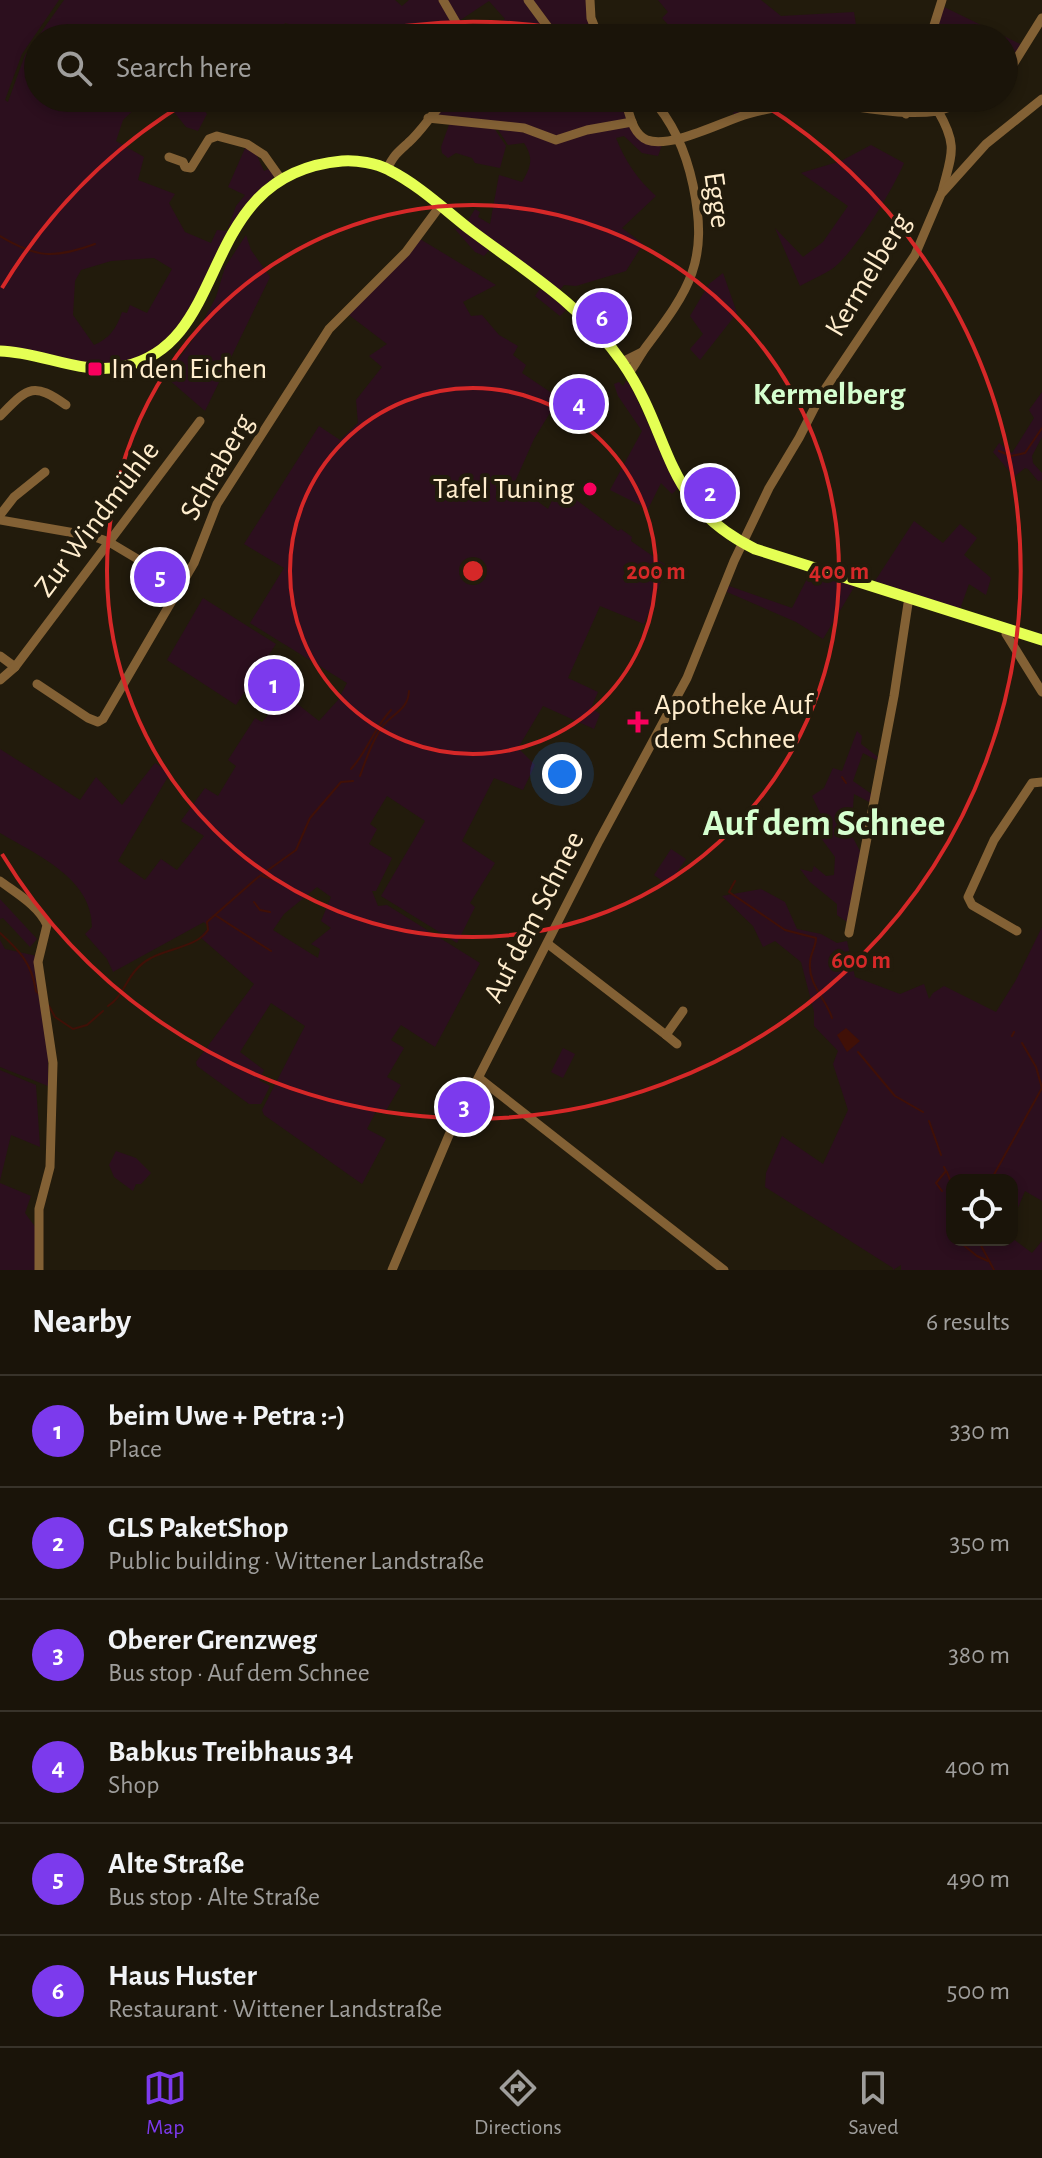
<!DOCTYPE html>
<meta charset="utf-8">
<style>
:root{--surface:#1a1409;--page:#272117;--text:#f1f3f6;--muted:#9f9e9c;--line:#38332a;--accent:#7c3aed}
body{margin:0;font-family:"Alegreya Sans",sans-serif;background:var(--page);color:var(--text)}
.controls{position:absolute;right:24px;bottom:24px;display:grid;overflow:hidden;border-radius:16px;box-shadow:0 4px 12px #0003}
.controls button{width:72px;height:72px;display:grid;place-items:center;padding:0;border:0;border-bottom:2px solid var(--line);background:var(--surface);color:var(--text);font:40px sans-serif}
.you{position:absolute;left:562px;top:774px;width:28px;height:28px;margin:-20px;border:6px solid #fff;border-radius:50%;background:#1a73e8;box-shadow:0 0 0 12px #1a73e833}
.badge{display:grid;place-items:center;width:52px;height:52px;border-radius:50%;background:var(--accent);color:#fff;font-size:26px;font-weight:700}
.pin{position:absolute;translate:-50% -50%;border:4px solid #fff;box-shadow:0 2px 8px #0006}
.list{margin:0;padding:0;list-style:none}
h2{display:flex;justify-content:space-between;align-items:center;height:104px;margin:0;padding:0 32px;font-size:34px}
h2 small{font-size:26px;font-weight:400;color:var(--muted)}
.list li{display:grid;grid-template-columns:52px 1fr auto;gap:24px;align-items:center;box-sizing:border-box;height:112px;padding:0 32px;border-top:2px solid var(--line)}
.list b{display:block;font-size:30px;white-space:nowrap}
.list p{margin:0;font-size:26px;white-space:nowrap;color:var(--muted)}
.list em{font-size:26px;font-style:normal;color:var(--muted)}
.icon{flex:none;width:44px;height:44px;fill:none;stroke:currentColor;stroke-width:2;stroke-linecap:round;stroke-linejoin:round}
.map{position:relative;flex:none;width:1042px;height:1270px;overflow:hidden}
.search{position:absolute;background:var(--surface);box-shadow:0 4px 12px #0003;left:24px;right:24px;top:24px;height:88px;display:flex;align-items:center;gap:20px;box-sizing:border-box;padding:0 28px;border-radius:44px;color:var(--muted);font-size:30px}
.sheet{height:776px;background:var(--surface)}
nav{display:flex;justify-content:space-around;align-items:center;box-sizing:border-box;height:112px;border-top:2px solid var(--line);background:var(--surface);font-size:22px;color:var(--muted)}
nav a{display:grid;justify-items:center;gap:4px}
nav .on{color:var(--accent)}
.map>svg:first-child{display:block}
</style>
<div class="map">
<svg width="1042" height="1270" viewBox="0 0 1042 1270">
<rect width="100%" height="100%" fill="#221b0c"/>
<g fill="#2c0f1e" fill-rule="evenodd">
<path d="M0,0H59L22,54L5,100L8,102L25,55L64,0H395L402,6L409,0H441L463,38H334L285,23L278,38L237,36L236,38H38V98H146L123,120L116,141L144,157L138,180L175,194L169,203L185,232L211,243L217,230L227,231L236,206L245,195L228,187L246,146L255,151L264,171L271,168L274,179C236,207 220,249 200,290C192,304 186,321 175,333C155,352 125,365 97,364C65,363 31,353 0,347ZM154,258L172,269L147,313L130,305L127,313L122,312C117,328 109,339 94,345L73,315L75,281L81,270L111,261Z"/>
<polygon points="445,0 587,0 596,38 487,38 483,32 505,19 489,1 459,21"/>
<polygon points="658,0 761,0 781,16 854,12 858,38 664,38 673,30 662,18 668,12"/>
<polygon points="942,6 1024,46 1004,76 1004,38 932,38"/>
<polygon points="163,98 209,98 203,109 207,114 198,131 186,127"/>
<path d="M451,98H622L630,125L662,145L658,156L642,153L624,136L616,138C625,161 638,180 656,196L622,228L643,244L626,271L576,286L564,285L558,292L467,222L475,209L480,212L478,217L490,224L499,175L522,182C531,167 534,158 524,143L508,145L497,128L563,139L438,116L437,110Z"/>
<polygon points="730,98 818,98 819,101 734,115"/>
<polygon points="450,122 494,128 506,146 500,168 475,163 472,158 456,153 448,158 442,153 441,147"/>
<path d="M871,145L904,163C892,191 860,243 838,264C829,273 812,279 800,286L775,228L803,257L823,242L848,206L801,173L841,161Z"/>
<polygon points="454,228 471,233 490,249 484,256 475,252"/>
<polygon points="246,235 251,250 270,277 205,411 160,372 181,356 194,338 216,297 225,267"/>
<path d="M420,239L496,285L463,302L471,316L482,315L499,335L518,346L513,355L526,365L522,373L559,398L534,439L514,484L548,509L557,490L575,499L618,531L621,529L632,537L631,541L667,566L644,624L600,606L568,678L598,692L591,708L600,714L594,729L543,706L518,748L535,765L523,790L494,778L462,841L495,863L470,903L475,907L457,943L381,896L425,821L387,796L370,824L377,829L369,844L392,858L376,891H372L378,906L387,905L480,963L435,1047L401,1025L391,1040L404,1048L387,1077L401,1085L384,1114L376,1111L367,1129L386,1139L362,1184L264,1115L262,1110L305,1026L271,1003L240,1052L264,1070L259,1080L270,1086L261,1104H249L197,1066L196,1062L254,984L200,937L209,927L204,922L113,972L107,959L85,934L92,927C92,878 37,855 0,833V749L80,800L96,777L122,805L155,763L167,771L169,775L118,861L145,880L161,859L177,870L204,836L181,821L205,788L218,796L236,766L228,760L255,718L262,722L286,695L319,721L338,700L347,683L250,623L284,568L244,544L319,426L340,440L358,423L356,400L382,367L369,356L387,344L349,315ZM317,887L331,897L321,921L331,928L311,944L320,949L318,958L273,930L284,914Z"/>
<polygon points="723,273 737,313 700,360 690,349 703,334 690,316 709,284"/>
<polygon points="539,290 543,290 567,309 560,316 535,296"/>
<polygon points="626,381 629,382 678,488 672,494 661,483 648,509 610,490 642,431 618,396 614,384 619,382 623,386"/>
<polygon points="1042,392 1042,437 1032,456 1033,463 1042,473 1042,480 1038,481 1028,469 1025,468 1010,480 1010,472 993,452 999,443 1012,453 1034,418 1029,410"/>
<polygon points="914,521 943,543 960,524 977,538 964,555 991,578 986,595 969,584 960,609 875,581"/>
<polygon points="811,571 856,584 823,639 796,622 727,592 729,586 792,608"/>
<polygon points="203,598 276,644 236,705 167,660"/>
<polygon points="857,731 862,736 861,744 878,757 876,760 863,753 853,781 873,795 871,803 854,794 851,834 861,853 847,922 837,915 837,904 810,882 800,869 812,872 814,866 826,876 834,875 835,857 821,838 825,823 812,796 824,788 833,768 842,771"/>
<polygon points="671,849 686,859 668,885 654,875"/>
<polygon points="761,889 785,902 797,929 821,934 837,943 847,941 855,977 900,994 924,984 929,999 933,993 944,986 996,1012 1016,980 1042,927 1042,1201 1025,1191 1012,1222 1012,1180 952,1180 952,1240 1012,1238 1032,1253 1042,1241 1042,1270 901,1270 901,1265 893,1270 893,1268 765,1187 766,1173 782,1136 823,1164 848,1110 833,1064 838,1051 814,1026 814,1012 801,962 775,941 763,947 753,926 722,896"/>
<polygon points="0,899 37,939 30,947 3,918 0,919"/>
<polygon points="0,940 5,949 37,956 48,1041 48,1086 0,1067"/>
<polygon points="563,1048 575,1054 563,1078 551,1072"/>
<polygon points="0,1070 36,1085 40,1147 11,1135 0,1181"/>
<polygon points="116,1151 136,1158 151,1173 141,1184 136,1184 133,1191 114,1177 109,1165"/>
<polygon points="0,1183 31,1196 25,1213 36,1228 36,1270 0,1270"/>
</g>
<polygon fill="#401007" points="846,1028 860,1041 847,1052 837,1035"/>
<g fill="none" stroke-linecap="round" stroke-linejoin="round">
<g stroke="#401007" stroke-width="2">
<path d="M0,236C37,258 54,259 95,244"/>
<polyline points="999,451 1011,456 1025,453 1042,428"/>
<path d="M351,769C367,752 374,728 391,710"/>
<path d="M360,776C366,759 372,742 382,727C392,713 408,711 409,691"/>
<polyline points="842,777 846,783"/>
<polyline points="262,876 276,880"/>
<path d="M735,881L729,892L785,930L816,938C816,947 810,954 810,963C808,984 826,999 832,1018"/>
<polyline points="254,902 260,910 270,912"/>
<polyline points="215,915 271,951"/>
<path d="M0,933C20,951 32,964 36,991L39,994"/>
<polyline points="49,1006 55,1017 73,1029 87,1025 103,1011"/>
<path d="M108,1006C126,995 126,971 151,958C169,948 197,947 208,930L207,922L257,878L296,850L310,818L341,782L353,781"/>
<polyline points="1012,1036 1014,1032"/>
<polyline points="858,1052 895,1096 923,1112"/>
<polyline points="929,1121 941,1155"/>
<polyline points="947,1172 952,1185"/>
<polyline points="991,1180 1042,1088 1036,1067 1022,1043"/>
<polyline points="942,1191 936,1183 946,1171 944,1167"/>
<polyline points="961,1240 961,1243 977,1256 988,1261"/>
<polyline points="978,1240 994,1270"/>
</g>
<g stroke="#836135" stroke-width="9">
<polyline points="443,0 465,38"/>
<polyline points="528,0 556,38"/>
<polyline points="590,0 591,18 599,38"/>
<polyline points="930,38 942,0"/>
<polyline points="1004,79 1042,18"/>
<path d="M624,98C630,112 631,133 647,140C671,149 723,121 748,114C776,106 805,102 834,104C869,108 902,116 938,111C959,147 951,155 942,192"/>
<polyline points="938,111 977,98"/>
<polyline points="906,114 911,98"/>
<polyline points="428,118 524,128 556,140 587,130 632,122"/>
<polyline points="169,157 183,162 185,167 191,168 209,139 217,136 247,144 264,155 281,179"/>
<path d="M387,169C394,155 397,153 408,143C423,130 433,111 448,98"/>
<polyline points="622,362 642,352"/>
<path d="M629,373C636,364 640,355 646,347C690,289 709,261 693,185C686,152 674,123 651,98"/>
<path d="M0,416C28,388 32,381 66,405"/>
<polyline points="0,515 14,497 45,472"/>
<polyline points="0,520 92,536 109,542 181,585"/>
<polyline points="1007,629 1006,634 1042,692"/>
<polyline points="0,656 15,667"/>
<polyline points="0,680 15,667 200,421"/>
<polyline points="37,684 88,718 98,722 103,719 194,563 217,504 329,329 406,252 440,206"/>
<path d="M0,881C16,893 39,906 47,925L38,962L53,1063L50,1167L39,1209V1270"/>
<polyline points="1017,931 972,905 968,897 994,840 1032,783 1042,782"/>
<polyline points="849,933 894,696 909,597"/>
<polyline points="548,944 666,1035 683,1011"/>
<polyline points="666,1035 677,1044"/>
<polyline points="479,1078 724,1270"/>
<polyline points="392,1270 449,1135 599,841 687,678 734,561 769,488 799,438 821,395 915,255 941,194 986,144 1042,99"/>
</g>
<path stroke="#e5ff54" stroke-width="11" d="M0,351C43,352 81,376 125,366C234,342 195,174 342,161C357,160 376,163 389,170C419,185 445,210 472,231C524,270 585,308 622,362C674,437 660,502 755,549L1042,640"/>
</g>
<g fill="none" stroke="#d62828" stroke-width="4">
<circle cx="473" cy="571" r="183"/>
<circle cx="473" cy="571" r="366"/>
<path d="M2 288A549 549 0 0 1 190 100M345 37A549 549 0 0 1 601 37M756 100A549 549 0 1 1 2 854"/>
</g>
<g fill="#f8005d" stroke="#221b0c" stroke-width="3">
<rect x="87" y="361" width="16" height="16" rx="4"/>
<circle cx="590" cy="489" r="8"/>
<path d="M634 710h8v8h8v8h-8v8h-8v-8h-8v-8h8z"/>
</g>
<g text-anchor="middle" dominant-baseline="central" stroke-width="8" stroke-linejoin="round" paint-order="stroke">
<g font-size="30" fill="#ffedcd" stroke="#221b0c">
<text transform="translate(717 200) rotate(82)">Egge</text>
<text transform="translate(868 275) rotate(-59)">Kermelberg</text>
<text transform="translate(217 467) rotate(-60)">Schraberg</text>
<text transform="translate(97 519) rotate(-53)">Zur Windmühle</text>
<text transform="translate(534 917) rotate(-63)">Auf dem Schnee</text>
</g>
<g font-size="30" fill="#ffedcd" stroke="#221b0c" text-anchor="start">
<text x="111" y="369">In den Eichen</text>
<text x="574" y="489" text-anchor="end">Tafel Tuning</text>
<text x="654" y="705">Apotheke Auf<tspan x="654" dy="34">dem Schnee</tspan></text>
</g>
<g font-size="32" font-weight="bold" fill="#d5ffcf" stroke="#221b0c">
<text x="829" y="394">Kermelberg</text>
</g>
<g font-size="38" font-weight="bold" fill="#d5ffcf" stroke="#221b0c">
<text x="824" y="824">Auf dem Schnee</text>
</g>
</g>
<circle cx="473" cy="571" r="12" fill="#d62828" stroke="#221b0c" stroke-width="4"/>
<g font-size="24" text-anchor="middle" font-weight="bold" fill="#d62828" stroke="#221b0c" stroke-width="8" stroke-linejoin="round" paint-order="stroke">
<text x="656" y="579">200 m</text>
<text x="839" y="579">400 m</text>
<text x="861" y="968">600 m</text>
</g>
</svg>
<div class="controls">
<button><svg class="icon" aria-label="locate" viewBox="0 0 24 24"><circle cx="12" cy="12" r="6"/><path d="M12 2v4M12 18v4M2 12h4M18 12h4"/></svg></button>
</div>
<div class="you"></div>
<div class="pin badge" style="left:274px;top:685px">1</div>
<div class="pin badge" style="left:710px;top:493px">2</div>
<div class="pin badge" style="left:464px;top:1107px">3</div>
<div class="pin badge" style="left:579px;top:404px">4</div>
<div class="pin badge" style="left:160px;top:577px">5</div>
<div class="pin badge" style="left:602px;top:318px">6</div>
<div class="search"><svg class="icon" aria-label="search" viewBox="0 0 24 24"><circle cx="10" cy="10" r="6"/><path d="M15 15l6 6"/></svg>Search here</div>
</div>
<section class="sheet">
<h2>Nearby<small>6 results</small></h2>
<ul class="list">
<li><span class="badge">1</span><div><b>beim Uwe + Petra :-)</b><p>Place</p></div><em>330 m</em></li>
<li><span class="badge">2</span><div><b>GLS PaketShop</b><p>Public building · Wittener Landstraße</p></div><em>350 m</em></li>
<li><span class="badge">3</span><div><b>Oberer Grenzweg</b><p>Bus stop · Auf dem Schnee</p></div><em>380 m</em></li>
<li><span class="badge">4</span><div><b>Babkus Treibhaus 34</b><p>Shop</p></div><em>400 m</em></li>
<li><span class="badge">5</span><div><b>Alte Straße</b><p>Bus stop · Alte Straße</p></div><em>490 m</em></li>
<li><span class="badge">6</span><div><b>Haus Huster</b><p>Restaurant · Wittener Landstraße</p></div><em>500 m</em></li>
</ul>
</section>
<nav>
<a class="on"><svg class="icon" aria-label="map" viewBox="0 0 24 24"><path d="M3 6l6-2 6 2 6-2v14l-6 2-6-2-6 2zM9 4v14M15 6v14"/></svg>Map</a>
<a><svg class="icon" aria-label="directions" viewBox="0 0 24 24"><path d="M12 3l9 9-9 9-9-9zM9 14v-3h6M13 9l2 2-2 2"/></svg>Directions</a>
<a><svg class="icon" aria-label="saved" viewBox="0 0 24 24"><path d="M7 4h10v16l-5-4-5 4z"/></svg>Saved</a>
</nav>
